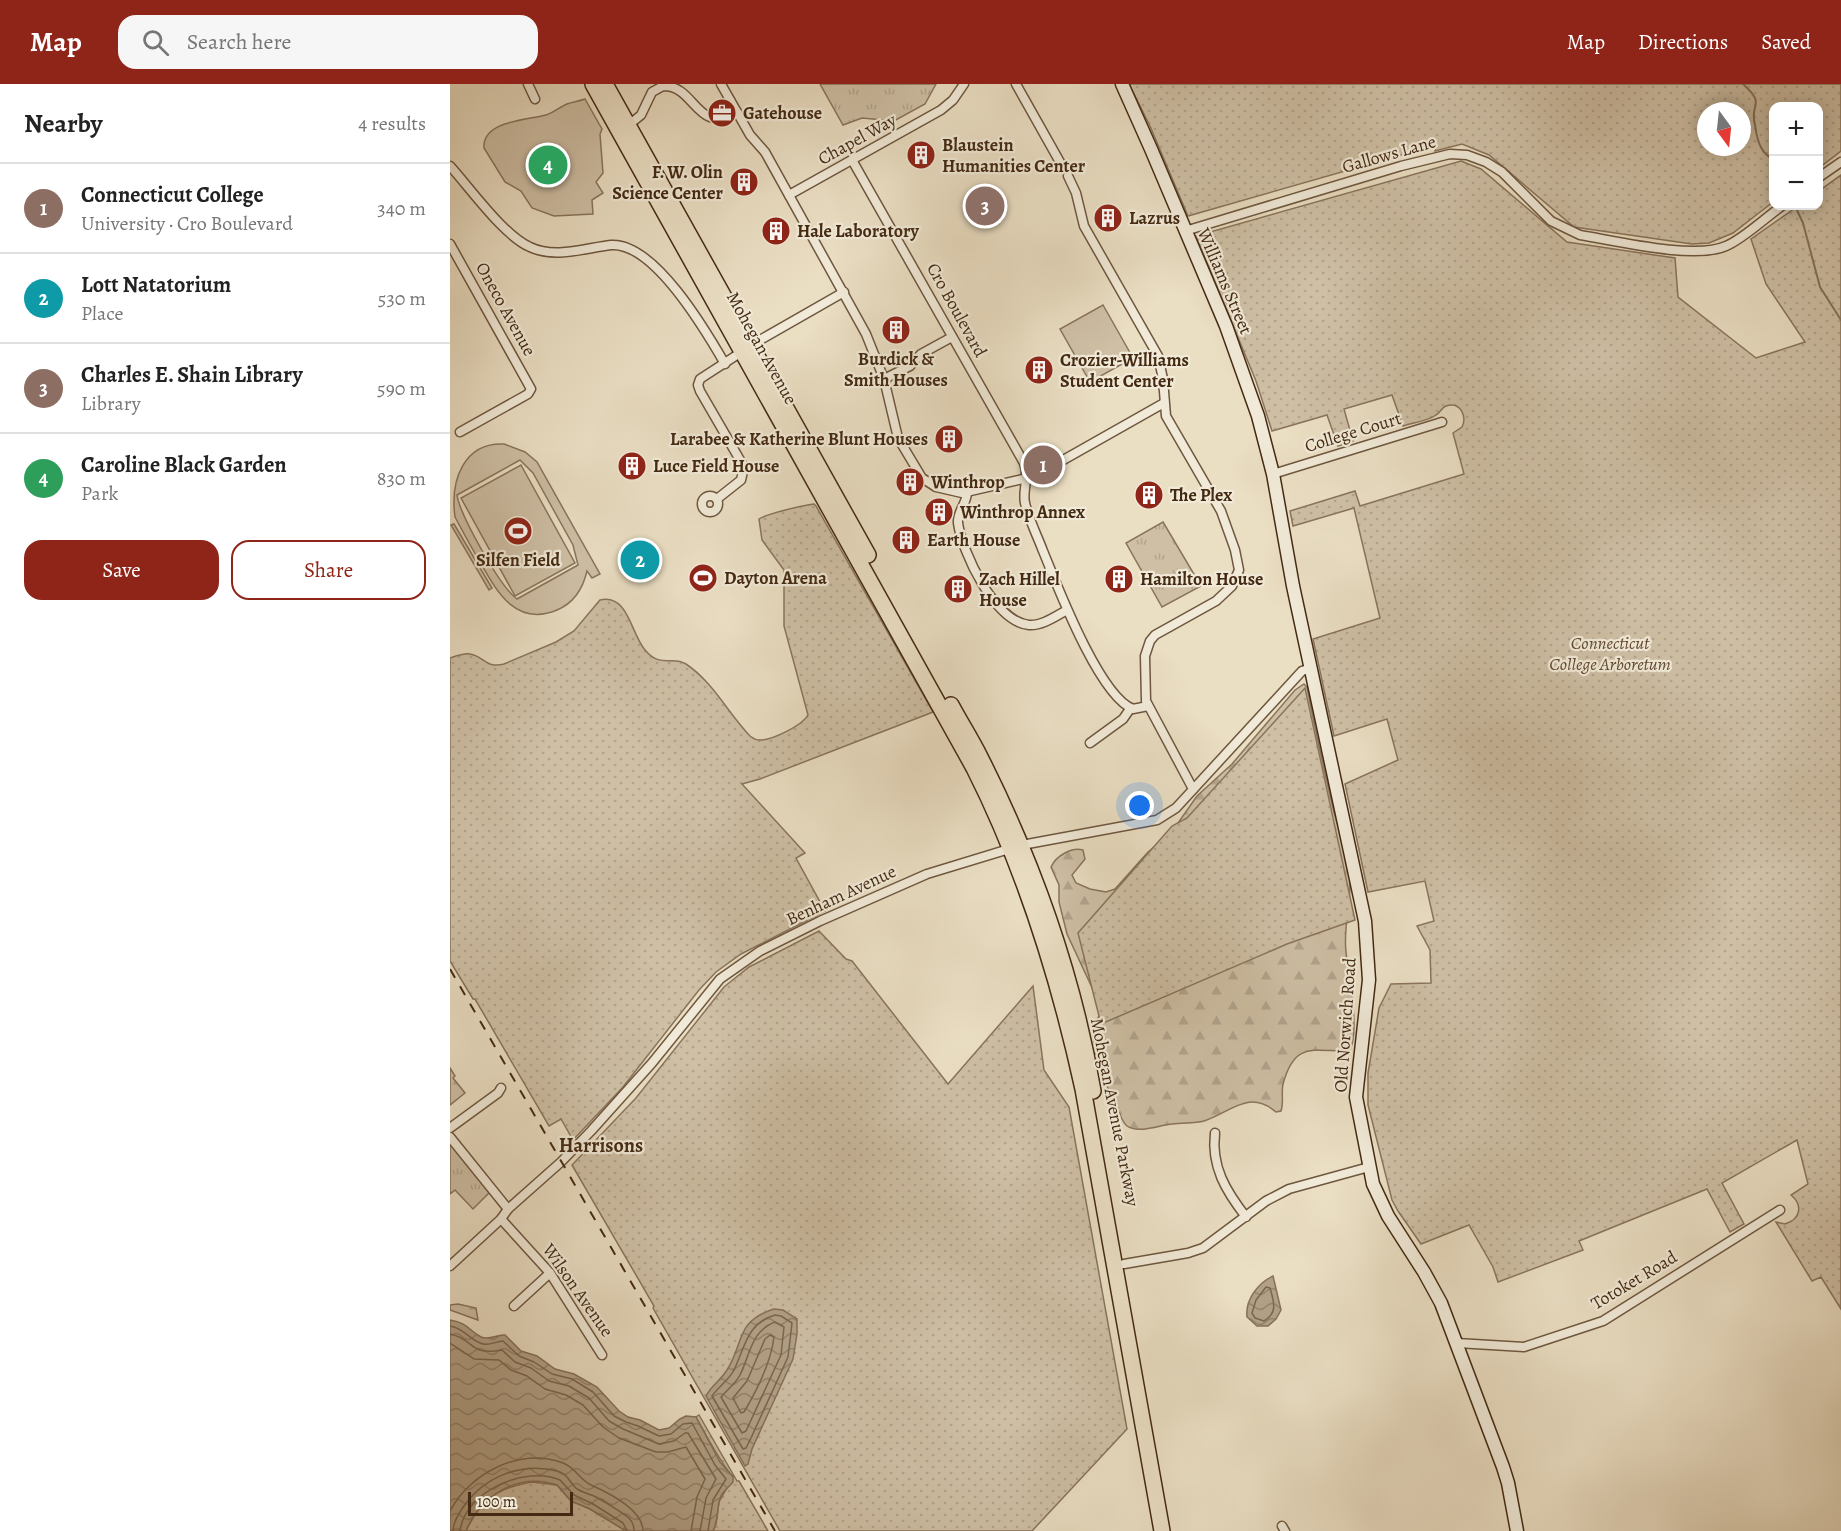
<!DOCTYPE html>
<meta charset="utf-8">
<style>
:root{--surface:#fff;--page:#f6f6f6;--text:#222;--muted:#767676;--line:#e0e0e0;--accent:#8f2418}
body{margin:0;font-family:Alegreya,serif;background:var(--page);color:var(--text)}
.controls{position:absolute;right:18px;top:18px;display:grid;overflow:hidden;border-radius:12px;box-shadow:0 3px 15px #0003}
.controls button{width:54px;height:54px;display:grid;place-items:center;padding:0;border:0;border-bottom:2px solid var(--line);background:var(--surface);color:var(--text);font:30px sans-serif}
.compass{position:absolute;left:1247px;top:18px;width:54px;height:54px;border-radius:50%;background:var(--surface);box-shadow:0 3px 15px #0003;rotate:165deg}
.scale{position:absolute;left:18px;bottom:15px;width:105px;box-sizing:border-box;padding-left:6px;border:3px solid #442a13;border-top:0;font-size:16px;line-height:21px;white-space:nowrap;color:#442a13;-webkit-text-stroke:4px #f1ead8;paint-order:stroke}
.you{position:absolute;left:690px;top:722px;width:21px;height:21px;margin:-15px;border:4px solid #fff;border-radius:50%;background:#1a73e8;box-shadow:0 0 0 9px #1a73e833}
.badge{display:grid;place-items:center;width:39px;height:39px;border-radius:50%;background:var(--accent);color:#fff;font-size:20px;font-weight:700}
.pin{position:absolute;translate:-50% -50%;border:3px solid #fff;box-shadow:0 2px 6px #0006}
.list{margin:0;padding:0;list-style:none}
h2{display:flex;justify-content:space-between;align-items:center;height:78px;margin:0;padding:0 24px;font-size:26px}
h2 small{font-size:20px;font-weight:400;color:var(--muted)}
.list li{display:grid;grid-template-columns:39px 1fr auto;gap:18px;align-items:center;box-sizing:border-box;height:90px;padding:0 24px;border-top:2px solid var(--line)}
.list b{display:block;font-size:22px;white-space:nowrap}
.list p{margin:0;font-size:20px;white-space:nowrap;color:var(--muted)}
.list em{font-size:20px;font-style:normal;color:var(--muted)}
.actions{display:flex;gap:12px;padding:18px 24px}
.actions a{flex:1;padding:14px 0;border:2px solid var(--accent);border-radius:18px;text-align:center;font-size:21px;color:var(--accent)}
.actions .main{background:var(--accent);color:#fff}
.icon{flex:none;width:33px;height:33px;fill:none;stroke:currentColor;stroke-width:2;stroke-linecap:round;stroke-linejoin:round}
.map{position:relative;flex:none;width:1391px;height:1447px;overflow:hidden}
header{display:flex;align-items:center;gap:36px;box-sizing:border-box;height:84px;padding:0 30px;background:var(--accent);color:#fff}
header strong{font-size:28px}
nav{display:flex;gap:33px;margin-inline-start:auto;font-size:21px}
.search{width:420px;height:54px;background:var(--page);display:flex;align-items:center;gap:15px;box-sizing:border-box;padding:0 21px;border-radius:18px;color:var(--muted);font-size:22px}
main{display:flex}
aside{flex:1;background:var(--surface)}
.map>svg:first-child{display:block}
</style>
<header>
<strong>Map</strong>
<div class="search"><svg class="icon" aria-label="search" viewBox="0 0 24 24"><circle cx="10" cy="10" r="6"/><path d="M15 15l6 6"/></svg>Search here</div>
<nav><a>Map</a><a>Directions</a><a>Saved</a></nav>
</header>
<main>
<aside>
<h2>Nearby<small>4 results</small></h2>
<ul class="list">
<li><span class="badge" style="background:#8d6e63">1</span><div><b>Connecticut College</b><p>University · Cro Boulevard</p></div><em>340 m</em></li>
<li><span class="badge" style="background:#0f9aa8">2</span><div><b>Lott Natatorium</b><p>Place</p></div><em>530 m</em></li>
<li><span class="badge" style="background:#8d6e63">3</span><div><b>Charles E. Shain Library</b><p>Library</p></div><em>590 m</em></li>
<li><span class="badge" style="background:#2e9e5b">4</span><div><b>Caroline Black Garden</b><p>Park</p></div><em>830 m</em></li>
</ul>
<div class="actions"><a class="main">Save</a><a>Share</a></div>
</aside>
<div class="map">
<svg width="1391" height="1447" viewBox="0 0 1391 1447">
<defs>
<pattern id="grass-tufts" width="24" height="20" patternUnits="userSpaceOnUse" patternTransform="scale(1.5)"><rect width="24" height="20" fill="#cebfa5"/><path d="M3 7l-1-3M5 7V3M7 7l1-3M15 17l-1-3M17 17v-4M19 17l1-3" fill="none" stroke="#b2a48d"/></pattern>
<pattern id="forest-firs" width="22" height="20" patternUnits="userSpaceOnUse" patternTransform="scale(1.5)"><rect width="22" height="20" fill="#cebfa5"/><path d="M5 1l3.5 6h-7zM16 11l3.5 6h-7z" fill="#b2a48d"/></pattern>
<pattern id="park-dots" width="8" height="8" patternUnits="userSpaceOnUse" patternTransform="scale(1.5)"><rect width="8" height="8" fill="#cebfa5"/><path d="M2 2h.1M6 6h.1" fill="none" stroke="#b2a48d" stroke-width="1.8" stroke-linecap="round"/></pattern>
<pattern id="water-waves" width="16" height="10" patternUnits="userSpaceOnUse" patternTransform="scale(1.5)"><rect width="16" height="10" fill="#b2a187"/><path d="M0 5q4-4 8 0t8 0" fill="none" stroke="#92836d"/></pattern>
</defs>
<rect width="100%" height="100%" fill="#eadec3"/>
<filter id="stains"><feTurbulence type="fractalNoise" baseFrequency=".00333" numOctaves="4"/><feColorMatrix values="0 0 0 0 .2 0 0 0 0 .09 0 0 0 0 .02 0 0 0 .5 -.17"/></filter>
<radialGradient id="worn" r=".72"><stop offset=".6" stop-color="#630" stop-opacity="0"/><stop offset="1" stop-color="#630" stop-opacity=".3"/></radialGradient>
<g fill="url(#grass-tufts)" stroke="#89745c" stroke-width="1.5">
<polygon points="370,0 486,0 475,20 444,37 412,34 393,41"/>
<polygon points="713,438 751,502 712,523 676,459"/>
<polygon points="0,1060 40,1108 23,1125 5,1106 0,1110"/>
</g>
<g fill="url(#forest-firs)" stroke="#89745c" stroke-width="1.5">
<path d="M854,600L857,603C865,645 874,686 884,728C889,747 900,776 900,795C901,819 893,844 896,868C898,888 911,951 899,967C864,968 845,956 833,1000C831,1009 834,1018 831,1027L826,1028C799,1005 781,1028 754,1037C743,1040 733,1038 722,1040C710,1041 688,1050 677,1042C671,1037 669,1028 667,1021C662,1011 656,1002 652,992C646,978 645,962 642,947L643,942L651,929L645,910L617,850L609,818V801L601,783C606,772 621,763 633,766L635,775L622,791L626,799L640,805L656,808L665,805L698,768L721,749L747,712L782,680L845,606Z"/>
<polygon points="0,984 5,992 3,994 15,1009 0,1021"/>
<polygon points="8,1220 26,1224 28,1236 0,1226 0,1221"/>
</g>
<g fill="url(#park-dots)" stroke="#89745c" stroke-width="1.5" fill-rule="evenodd">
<path d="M679,0H1391V67L1369,84L1368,22H1324L1323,118L1283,149L1259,159L1242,160L1124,143L1039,71L1012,60L985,67L986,61L738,132L700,42ZM1256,27H1292V63H1256Z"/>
<path d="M1011,77L1031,85L1117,158L1225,174L1228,213L1306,274L1355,258L1316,200L1301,155L1348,122H1368L1369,107L1391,91V1225L1371,1193L1362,1197L1326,1138L1335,1140C1351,1135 1353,1121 1341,1111L1358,1100L1347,1056L1272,1099L1294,1140L1280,1148L1257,1105L1129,1157L1133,1166L1048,1198L1043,1183L1019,1141L971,1160L948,1127L942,1116L918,1021V989L929,924L941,900L981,899L980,866L967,842L984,837L975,797L918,808L895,700L948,676L937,635L884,652L863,555L930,534L904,424L843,442L840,427L905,407L910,422L1014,390L1003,349L1012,343C1017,333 1011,317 996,322C991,324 990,329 986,331C978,337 962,339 953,342L942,311L894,325L903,357L888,362L877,331L822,347L806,297L746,152Z"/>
<path d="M364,420L366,422L483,628L310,695L292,700L355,769L346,774L375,827L291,870L266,888L249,906L173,1003L123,1056L111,1035L99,1042L25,915H23L0,877V574C6,572 14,569 20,570C34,572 36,585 54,580L106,558L124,547L150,516C178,509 181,550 195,566C211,585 222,571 236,580C263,598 278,629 300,652C303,654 305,656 309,656C321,657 353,641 358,631L334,542V486L312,456L309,435C316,430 354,421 364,420Z"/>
<polygon points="855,604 905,836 837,860 651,940 628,849 722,742 737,734"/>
<polygon points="369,847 396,875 402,877 498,1000 583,902 594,986 619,1023 677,1345 582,1447 330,1447 203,1224 204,1222 122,1081 186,1014 274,903 299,883"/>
<path d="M249,1331L287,1397H289L318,1447H263L266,1440L269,1418L283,1393C268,1375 258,1354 246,1333Z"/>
<path d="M82,1398L107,1401L121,1417L140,1425L176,1447H16C31,1415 47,1404 82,1398Z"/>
</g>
<g fill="#cebfa5" stroke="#89745c" stroke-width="1.5" fill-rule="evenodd">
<path d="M135,15L152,45L150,50L153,89L146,98L153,109L142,116L143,130L104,132L82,124L71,107L55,98L34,64C32,37 77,36 96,31C103,29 110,23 117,20C123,18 129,17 135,15Z"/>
<polygon points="653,221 683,274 640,298 610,245"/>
<path d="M54,360L75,368L87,378L150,490L142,494L137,487C133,504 124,519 107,526C66,543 47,508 30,478C21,463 13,448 5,433C0,396 14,358 54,360ZM70,376L83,389L123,461L128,481L67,515C50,503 10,431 7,411Z"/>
<polygon points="71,381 125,479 65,512 11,414"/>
<polygon points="4,440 42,504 39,506 1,441"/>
</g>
<g fill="url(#water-waves)" stroke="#867159" stroke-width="1.5">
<path d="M823,1192L831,1226L826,1235L818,1242H807L797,1233C795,1216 808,1199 823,1192Z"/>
<path d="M324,1225L333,1226L347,1235V1250L343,1275L302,1365L298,1380L295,1382L256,1312C261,1302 271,1296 277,1286C294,1260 285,1237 324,1225Z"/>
<path d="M0,1236C18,1239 18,1246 31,1253C40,1257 47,1250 55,1251L71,1267L87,1272L105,1285L124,1290L147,1303L169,1327L178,1333L190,1336L209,1346L219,1344L230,1335L236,1332L246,1333L270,1378L283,1393V1398C278,1404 270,1409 269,1418C267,1428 268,1437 263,1447H176L140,1425L121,1417L107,1401C68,1388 31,1411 16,1447H0Z"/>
</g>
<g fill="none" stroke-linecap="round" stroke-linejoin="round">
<g stroke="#7b664d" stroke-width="1.5">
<path d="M816,1203L820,1204C824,1218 828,1229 814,1237L805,1234L802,1229L806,1216Z"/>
<path d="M325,1231L331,1232L342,1239L338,1273L301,1354L296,1364L293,1365L262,1312C268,1303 279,1296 284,1286C295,1263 297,1239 325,1231Z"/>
<path d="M325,1238L334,1243L331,1271L296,1347L292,1349L271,1313C277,1306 286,1299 290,1291C300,1271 301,1247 325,1238Z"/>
<path d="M0,1242C13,1244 18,1254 30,1259C38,1263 46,1257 53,1257L69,1272L84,1278L102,1290L122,1295L143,1308L164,1332L176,1338L188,1342L209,1352L221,1350L233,1340L242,1339L265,1381L276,1395L263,1416L258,1447"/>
<path d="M0,1250C25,1255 18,1272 52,1266L65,1278L81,1284L99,1297L119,1302L139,1314L159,1337L173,1345L209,1360L224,1357L235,1349H238L266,1395L256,1414L250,1447"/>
<path d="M320,1251L324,1253C321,1279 307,1306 294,1328L291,1329L283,1314L297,1297L315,1255Z"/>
<polyline points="0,1259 24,1275 49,1276 61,1286 77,1292 95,1305 116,1311 133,1321 153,1343 169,1354 206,1368 218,1368 236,1363 255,1395 247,1413 241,1447"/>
<path d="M0,1427C20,1389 70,1363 113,1379C126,1384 129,1395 141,1401C159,1409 193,1426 193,1447"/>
<path d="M3,1447C3,1438 9,1429 14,1422C35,1392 72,1378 107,1387C119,1390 119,1399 127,1405C132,1408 139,1410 144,1412C152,1416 173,1429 179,1434C183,1438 184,1442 184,1447"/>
<path d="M10,1447C15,1407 76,1381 110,1396L124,1411L143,1420L173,1439L177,1447"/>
</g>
<g stroke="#867159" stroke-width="2">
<path d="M1293,0C1317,22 1299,18 1305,41C1306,49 1309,62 1314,68C1317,72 1321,73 1324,78"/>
<polyline points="1345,122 1353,139 1370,203 1391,236"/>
</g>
<g stroke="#6e573f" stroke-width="11">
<g id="street">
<polyline points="78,0 85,15"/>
<polyline points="271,0 300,51 315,68 416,250 434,295 448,354 472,394 486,403 512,409 577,394 592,388 714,319"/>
<polyline points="566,0 611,80"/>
<polyline points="262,33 267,24 280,16"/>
<path d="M175,44L191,31L202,8L213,2C246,1 246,52 287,28"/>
<path d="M402,76L574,379C580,394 572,406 575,419C579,436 587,451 593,467C607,501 649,612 683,625L698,622"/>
<path d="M0,82C20,104 54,152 80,163C105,175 135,164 161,161C204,158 256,247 275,280"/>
<polyline points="618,92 626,109 634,142 708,272 713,295 716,332 771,427 785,466 789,486 782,502 766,517 705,551 700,557 695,572 696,617 743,705"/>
<polyline points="1368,94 1391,78"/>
<polyline points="339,111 491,26 503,16 514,0"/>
<path d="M735,147L951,82L1000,70L1017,71L1036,78L1052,88L1101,137L1130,151C1166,157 1245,176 1276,162C1293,155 1316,133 1332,122"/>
<polyline points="0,160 81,305 78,310 10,348"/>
<polyline points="434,295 460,282 471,270 502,253"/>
<polyline points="823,390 992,338"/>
<path d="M517,408C517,420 507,427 508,439C512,468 545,538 579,541C592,542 606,532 617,526"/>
<circle cx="260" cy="420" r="8"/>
<polyline points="267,415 291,396 294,383 250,307 248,301 250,295 310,256 394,208"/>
<polyline points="640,659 673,635 680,625"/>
<polyline points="0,1044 48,1009 51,1004"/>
<path d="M765,1049C761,1083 776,1107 796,1133"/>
<polyline points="0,1053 58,1125"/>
<polyline points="51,1135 100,1189 152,1271"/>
<polyline points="674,1180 738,1169 753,1164 816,1117 839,1105 919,1083"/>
<polyline points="0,1182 51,1135 58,1125 111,1078 141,1047 202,979 270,895 310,867 370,837 477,790 572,761 707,736 726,724 852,587 861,584"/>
<polyline points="64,1222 100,1189"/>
<polyline points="1007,1259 1074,1263 1153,1237 1330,1126"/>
<polyline points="832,1442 835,1447"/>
</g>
</g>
<g stroke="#442a13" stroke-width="15">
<polyline id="secondary" points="672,0 701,65 776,242 808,332 823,390 843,502 915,837 919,896 906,1013 923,1100 938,1132 974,1188 991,1219 1053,1383 1058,1399 1067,1447"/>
</g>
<g stroke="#442a13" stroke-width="18">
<g id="highway">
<path d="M143,0L524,684C575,785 609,895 633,1005L712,1447"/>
<polyline points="155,0 418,471"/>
<path d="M501,621C510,638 521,655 530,673C583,778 623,890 643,1007"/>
</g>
</g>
<use href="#street" stroke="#f1ead8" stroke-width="8"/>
<use href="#secondary" stroke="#f1ead8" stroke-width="12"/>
<use href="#highway" stroke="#eadec3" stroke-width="15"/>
<polyline stroke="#442a13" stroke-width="2" stroke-dasharray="10 10" stroke-linecap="butt" points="0,885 325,1447"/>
</g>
<defs>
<g id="office-disc" transform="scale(1.5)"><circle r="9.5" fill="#8f2418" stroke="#f1ead8"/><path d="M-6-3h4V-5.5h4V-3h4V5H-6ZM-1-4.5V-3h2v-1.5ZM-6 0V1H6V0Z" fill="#fff"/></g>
<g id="building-disc" transform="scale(1.5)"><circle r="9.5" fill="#8f2418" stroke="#f1ead8"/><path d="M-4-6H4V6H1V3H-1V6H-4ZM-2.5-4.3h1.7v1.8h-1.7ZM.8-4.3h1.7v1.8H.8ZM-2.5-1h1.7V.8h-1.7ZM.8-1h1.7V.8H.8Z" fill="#fff"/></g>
<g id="stadium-disc" transform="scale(1.5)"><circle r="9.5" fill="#8f2418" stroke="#f1ead8"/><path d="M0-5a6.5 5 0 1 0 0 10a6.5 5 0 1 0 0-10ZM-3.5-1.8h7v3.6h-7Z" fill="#fff"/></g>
</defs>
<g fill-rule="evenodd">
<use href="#office-disc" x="272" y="29"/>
<use href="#building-disc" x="471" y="71"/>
<use href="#building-disc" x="294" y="98"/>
<use href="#building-disc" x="658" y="134"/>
<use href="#building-disc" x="326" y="147"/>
<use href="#building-disc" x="446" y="246"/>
<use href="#building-disc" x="589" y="286"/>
<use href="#building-disc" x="499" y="355"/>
<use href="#building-disc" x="182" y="382"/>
<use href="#building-disc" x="460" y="398"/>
<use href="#building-disc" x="699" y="411"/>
<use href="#building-disc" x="489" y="428"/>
<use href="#stadium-disc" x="68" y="447"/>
<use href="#building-disc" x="456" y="456"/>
<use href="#stadium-disc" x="253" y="494"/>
<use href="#building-disc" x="669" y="495"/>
<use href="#building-disc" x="508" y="505"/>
</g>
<g text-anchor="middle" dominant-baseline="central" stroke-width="4.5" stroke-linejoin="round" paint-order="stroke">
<g font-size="18" font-weight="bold" fill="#442a13" stroke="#f1ead8" text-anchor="start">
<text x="293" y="29">Gatehouse</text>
<text x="492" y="61">Blaustein<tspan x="492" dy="21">Humanities Center</tspan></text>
<text x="273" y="88" text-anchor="end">F. W. Olin<tspan x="273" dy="21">Science Center</tspan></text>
<text x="679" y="134">Lazrus</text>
<text x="347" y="147">Hale Laboratory</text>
<text x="446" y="275" text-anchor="middle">Burdick &amp;<tspan x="446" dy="21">Smith Houses</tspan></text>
<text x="610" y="276">Crozier-Williams<tspan x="610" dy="21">Student Center</tspan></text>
<text x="478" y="355" text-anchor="end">Larabee &amp; Katherine Blunt Houses</text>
<text x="203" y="382">Luce Field House</text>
<text x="481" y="398">Winthrop</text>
<text x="720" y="411">The Plex</text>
<text x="510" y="428">Winthrop Annex</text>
<text x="477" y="456">Earth House</text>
<text x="68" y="476" text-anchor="middle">Silfen Field</text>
<text x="274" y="494">Dayton Arena</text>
<text x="529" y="495">Zach Hillel<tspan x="529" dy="21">House</tspan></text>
<text x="690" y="495">Hamilton House</text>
</g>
<g font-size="18" fill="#442a13" stroke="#f1ead8">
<text transform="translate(407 55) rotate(-29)">Chapel Way</text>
<text transform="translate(939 70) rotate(-16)">Gallows Lane</text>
<text transform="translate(775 197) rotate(67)">Williams Street</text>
<text transform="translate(56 225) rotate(61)">Oneco Avenue</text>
<text transform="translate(507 226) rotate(61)">Cro Boulevard</text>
<text transform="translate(312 264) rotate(61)">Mohegan Avenue</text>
<text transform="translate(903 348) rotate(-17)">College Court</text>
<text transform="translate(391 811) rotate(-25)">Benham Avenue</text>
<text transform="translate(895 941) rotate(-86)">Old Norwich Road</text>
<text transform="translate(665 1028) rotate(79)">Mohegan Avenue Parkway</text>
<text transform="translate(1184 1196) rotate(-31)">Totoket Road</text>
<text transform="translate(128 1206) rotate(55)">Wilson Avenue</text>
</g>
<g font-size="18" font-style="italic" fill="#604830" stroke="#f1ead8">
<text x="1160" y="559">Connecticut<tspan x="1160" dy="21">College Arboretum</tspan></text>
</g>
<g font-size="20" font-weight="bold" fill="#442a13" stroke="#f1ead8">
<text x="151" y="1061">Harrisons</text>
</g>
</g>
<rect width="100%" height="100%" filter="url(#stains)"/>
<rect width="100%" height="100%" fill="url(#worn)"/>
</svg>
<div class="controls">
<button>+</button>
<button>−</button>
</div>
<svg class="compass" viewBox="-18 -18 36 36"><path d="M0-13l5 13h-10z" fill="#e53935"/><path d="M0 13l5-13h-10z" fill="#767676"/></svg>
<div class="scale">100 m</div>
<div class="you"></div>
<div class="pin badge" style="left:593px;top:381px;background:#8d6e63">1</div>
<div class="pin badge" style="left:190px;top:476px;background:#0f9aa8">2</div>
<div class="pin badge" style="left:535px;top:122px;background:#8d6e63">3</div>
<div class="pin badge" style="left:98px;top:81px;background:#2e9e5b">4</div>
</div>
</main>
